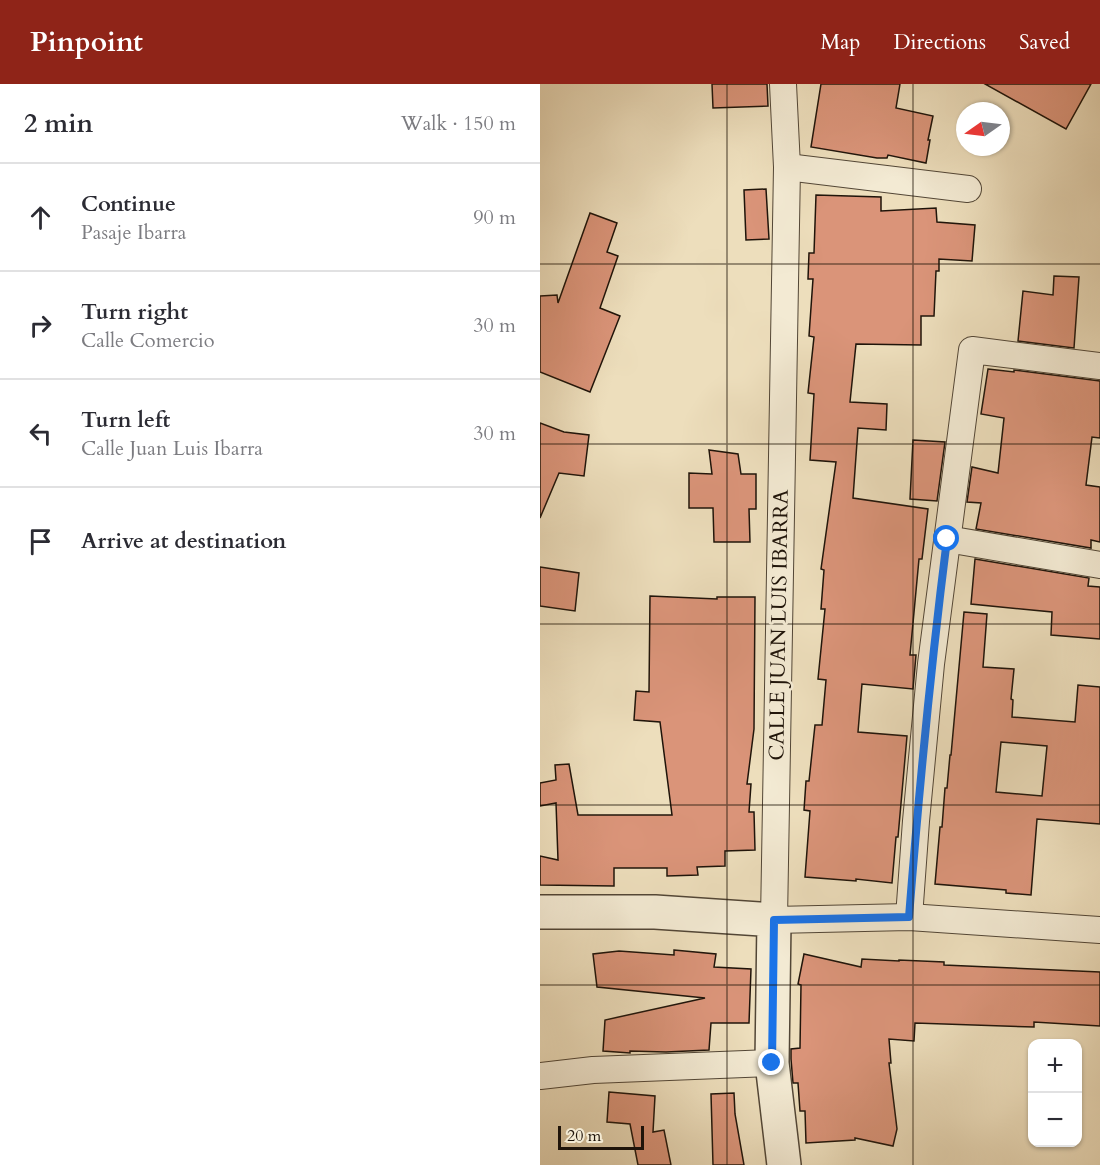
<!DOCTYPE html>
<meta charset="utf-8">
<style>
:root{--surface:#fff;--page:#f7f7f7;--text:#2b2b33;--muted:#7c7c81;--line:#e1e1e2;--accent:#8f2418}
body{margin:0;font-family:Cardo,serif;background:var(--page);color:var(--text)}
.controls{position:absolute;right:18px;bottom:18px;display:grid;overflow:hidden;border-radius:12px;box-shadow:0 2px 4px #0004}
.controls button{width:54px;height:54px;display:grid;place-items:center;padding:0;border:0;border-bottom:2px solid var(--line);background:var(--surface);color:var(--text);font:30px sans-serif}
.compass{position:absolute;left:416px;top:18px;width:54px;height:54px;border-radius:50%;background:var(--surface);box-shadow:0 2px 4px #0004;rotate:256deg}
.scale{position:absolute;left:18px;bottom:15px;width:86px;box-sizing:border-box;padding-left:6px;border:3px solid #1f140a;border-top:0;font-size:16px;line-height:21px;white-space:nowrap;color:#1f140a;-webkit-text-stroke:4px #f3ead3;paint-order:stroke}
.stop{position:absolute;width:18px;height:18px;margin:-14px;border:4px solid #1a73e8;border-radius:50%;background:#fff}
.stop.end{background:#1a73e8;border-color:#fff;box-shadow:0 2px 6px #0008}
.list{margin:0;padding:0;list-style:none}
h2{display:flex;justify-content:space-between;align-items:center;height:78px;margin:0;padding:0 24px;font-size:26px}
h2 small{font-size:20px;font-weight:400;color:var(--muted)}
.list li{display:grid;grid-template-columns:39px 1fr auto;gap:18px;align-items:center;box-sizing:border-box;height:108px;padding:0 24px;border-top:2px solid var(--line)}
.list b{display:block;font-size:22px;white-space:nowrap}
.list p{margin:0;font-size:20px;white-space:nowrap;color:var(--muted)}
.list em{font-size:20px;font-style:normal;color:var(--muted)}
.icon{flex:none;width:33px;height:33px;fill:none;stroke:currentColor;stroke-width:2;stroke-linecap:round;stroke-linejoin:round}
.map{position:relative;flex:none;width:560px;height:1081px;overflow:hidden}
header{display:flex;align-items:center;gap:36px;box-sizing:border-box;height:84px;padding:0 30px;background:var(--accent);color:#fff}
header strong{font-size:28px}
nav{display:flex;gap:33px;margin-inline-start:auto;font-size:21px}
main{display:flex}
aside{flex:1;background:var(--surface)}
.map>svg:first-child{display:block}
</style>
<header>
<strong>Pinpoint</strong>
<nav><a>Map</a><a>Directions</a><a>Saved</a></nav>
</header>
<main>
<aside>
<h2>2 min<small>Walk · 150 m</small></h2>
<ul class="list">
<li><svg class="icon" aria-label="ahead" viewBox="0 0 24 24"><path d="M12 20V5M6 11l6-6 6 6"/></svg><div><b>Continue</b><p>Pasaje Ibarra</p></div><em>90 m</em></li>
<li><svg class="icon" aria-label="right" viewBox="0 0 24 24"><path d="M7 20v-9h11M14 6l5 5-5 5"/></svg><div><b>Turn right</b><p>Calle Comercio</p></div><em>30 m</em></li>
<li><svg class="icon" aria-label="left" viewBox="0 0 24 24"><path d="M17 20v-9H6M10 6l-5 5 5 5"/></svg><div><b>Turn left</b><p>Calle Juan Luis Ibarra</p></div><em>30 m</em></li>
<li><svg class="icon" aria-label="arrive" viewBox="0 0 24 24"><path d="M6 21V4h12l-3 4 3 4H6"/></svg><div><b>Arrive at destination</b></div></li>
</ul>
</aside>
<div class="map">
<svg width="560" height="1081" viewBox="0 0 560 1081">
<rect width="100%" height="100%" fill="#eddebc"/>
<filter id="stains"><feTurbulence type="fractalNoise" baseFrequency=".00333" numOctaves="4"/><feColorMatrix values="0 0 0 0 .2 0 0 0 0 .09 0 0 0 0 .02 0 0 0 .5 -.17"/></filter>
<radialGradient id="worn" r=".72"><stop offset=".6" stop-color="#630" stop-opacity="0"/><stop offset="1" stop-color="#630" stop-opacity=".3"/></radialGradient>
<g fill="#da9479" stroke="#1f140a" stroke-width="1.5" fill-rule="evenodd">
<polygon points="172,0 227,0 228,22 173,24"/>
<polygon points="281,0 360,0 356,24 393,32 388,56 390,56 386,79 348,71 347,74 337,74 271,63"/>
<polygon points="445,0 551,0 526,45"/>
<polygon points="226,105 229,155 206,156 204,106"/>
<polygon points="276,111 341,113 341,127 396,124 397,138 435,141 432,177 399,175 399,187 396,187 394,232 381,232 381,261 316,260 310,318 347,320 346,346 318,344 313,414 388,425 382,475 379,475 370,571 376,571 373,605 322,600 318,648 367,652 358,753 356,753 352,799 316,795 316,797 265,793 270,727 264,726 266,697 269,697 275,641 282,641 286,596 278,595 285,525 281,525 284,486 281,485 296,378 270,376 274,310 268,309 274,253 269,252 273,195 268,195 269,169 274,169"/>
<polygon points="50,129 77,139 67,168 78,172 60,224 80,232 50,308 0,288 0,212 17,211 18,219"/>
<polygon points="514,192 539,193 534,264 478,257 483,207 513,211"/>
<polygon points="448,285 474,288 474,286 560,297 560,354 552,353 546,401 560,403 560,458 551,456 551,464 436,445 441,419 427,418 432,383 458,389 464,334 441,330"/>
<polygon points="0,339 24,348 49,351 44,392 19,389 0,434"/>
<polygon points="373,356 405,358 397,417 370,415"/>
<polygon points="169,366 198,370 201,390 216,390 216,425 209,425 210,458 174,458 173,424 149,424 149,389 172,390"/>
<polygon points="435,475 549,494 548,502 560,503 560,555 511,551 512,528 431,520"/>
<polygon points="0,483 39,489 35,527 0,522"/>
<polygon points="110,512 177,515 177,513 215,513 214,645 207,700 211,700 209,728 214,728 215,766 185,767 185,782 157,783 158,791 127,792 127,784 74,784 74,802 0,801 0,772 18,776 16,719 0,722 0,699 16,696 15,681 29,680 38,731 132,731 120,638 94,636 96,607 109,608"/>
<path d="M424,528L447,530L443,583L474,585L471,615L473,616L472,633L535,638L538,601L560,603V740L497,735L491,811L466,809V806L395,800L400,743H402L405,704H407L410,671H411ZM461,658L507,662L502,712L456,708Z"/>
<polygon points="134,866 176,870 174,883 211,885 209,939 171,939 169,966 126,968 90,967 90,969 63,967 65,936 165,914 57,903 53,870 79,867 134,871"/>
<polygon points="264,870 321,883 322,875 359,877 359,876 404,878 404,881 560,888 560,942 494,938 494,943 375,939 374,957 349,955 351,979 349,979 357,1045 353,1062 315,1054 315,1056 266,1059 265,1027 260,1027 258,999 253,999 251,975 251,965 260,964 261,901 258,900"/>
<polygon points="69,1008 115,1012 113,1048 124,1046 131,1081 98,1081 90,1040 67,1038"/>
<polygon points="194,1009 195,1030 204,1081 173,1081 171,1010"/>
</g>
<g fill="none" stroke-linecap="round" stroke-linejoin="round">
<g stroke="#524636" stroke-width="28">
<g id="minor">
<polyline points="243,0 247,83 234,836 369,833 560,846"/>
<polyline points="247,83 428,105"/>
<polyline points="407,455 560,481"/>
<polyline points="369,833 376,737 391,580 432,266 560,282"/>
<polyline points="0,992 53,986 232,979"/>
</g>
</g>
<g stroke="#524636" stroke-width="36">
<polyline id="tertiary" points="0,828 115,828 234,836 232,979 244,1081"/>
</g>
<use href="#minor" stroke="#f3ead3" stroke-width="26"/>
<use href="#tertiary" stroke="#f3ead3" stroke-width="33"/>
</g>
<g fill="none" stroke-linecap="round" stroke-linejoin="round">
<path stroke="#1a73e8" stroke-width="8" d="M232,979L234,836L369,833C379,706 391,581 407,455"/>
</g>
<path fill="none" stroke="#1f140a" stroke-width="1.5" stroke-opacity="0.55" d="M187,0V1081M373,0V1081M0,180H560M0,360H560M0,540H560M0,721H560M0,901H560"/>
<g text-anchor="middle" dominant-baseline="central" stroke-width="5" stroke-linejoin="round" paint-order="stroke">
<g font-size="21" fill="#1f140a" stroke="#f3ead3">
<text transform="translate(239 541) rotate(-89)">CALLE JUAN LUIS IBARRA</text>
</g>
</g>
<rect width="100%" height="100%" filter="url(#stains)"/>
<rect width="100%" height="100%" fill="url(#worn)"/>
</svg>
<div class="controls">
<button>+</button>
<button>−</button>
</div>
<svg class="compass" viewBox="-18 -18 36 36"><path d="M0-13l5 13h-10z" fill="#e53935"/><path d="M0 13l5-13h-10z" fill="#7c7c81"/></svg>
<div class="scale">20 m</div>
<div class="stop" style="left:407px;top:455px"></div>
<div class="stop end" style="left:232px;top:979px"></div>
</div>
</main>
